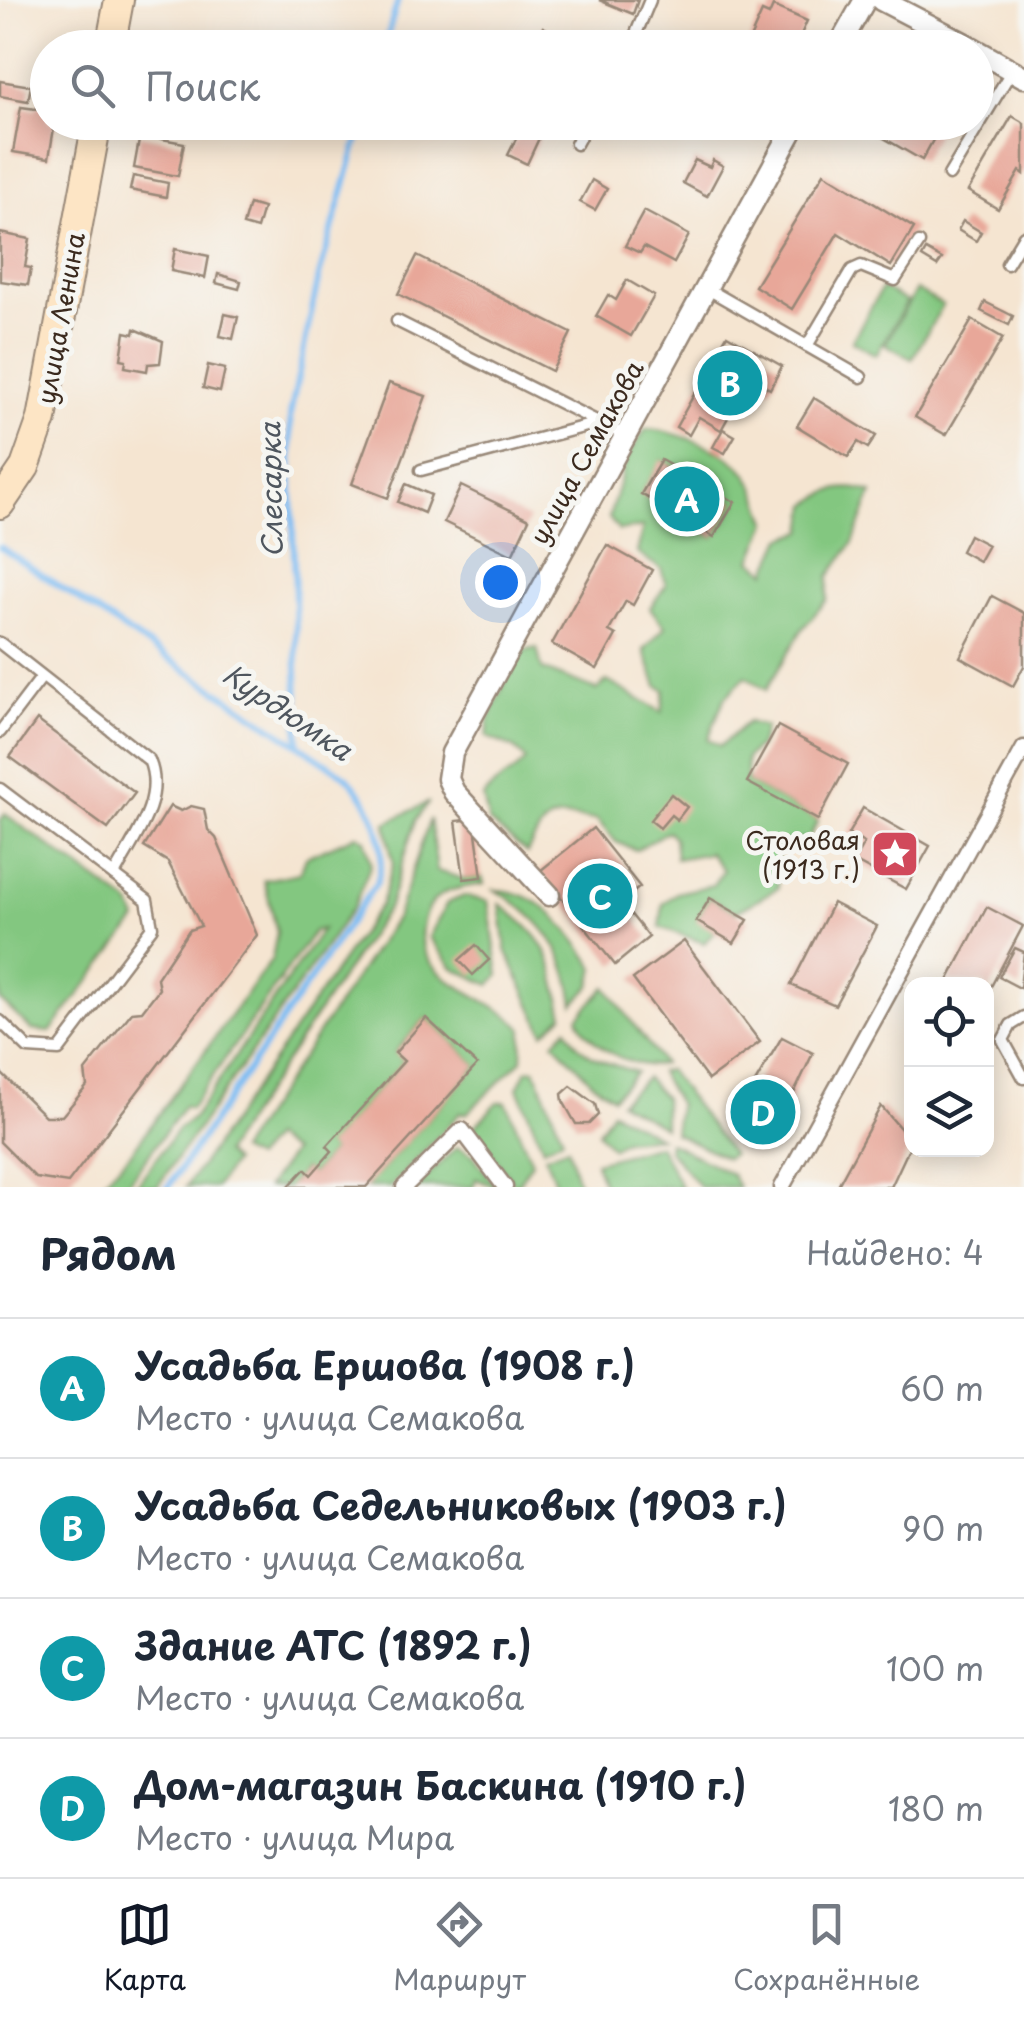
<!DOCTYPE html>
<html lang="ru">
<meta charset="utf-8">
<style>
:root{--surface:#fff;--page:#f6f6f7;--text:#1f2937;--muted:#747a83;--line:#e0e1e3;--accent:#111827}
body{margin:0;font-family:"Playpen Sans",sans-serif;background:var(--page);color:var(--text)}
.controls{position:absolute;right:30px;bottom:30px;display:grid;overflow:hidden;border-radius:20px;box-shadow:0 5px 25px #0003}
.controls button{width:90px;height:90px;display:grid;place-items:center;padding:0;border:0;border-bottom:2px solid var(--line);background:var(--surface);color:var(--text);font:50px sans-serif}
.you{position:absolute;left:500px;top:582px;width:35px;height:35px;margin:-25px;border:8px solid #fff;border-radius:50%;background:#1a73e8;box-shadow:0 0 0 15px #1a73e833}
.badge{display:grid;place-items:center;width:65px;height:65px;border-radius:50%;background:var(--accent);color:#fff;font-size:32px;font-weight:700}
.pin{position:absolute;translate:-50% -50%;border:5px solid #fff;box-shadow:0 2px 10px #0006}
.list{margin:0;padding:0;list-style:none}
h2{display:flex;justify-content:space-between;align-items:center;height:130px;margin:0;padding:0 40px;font-size:42px}
h2 small{font-size:32px;font-weight:400;color:var(--muted)}
.list li{display:grid;grid-template-columns:65px 1fr auto;gap:30px;align-items:center;box-sizing:border-box;height:140px;padding:0 40px;border-top:2px solid var(--line)}
.list b{display:block;font-size:38px;white-space:nowrap}
.list p{margin:0;font-size:32px;white-space:nowrap;color:var(--muted)}
.list em{font-size:32px;font-style:normal;color:var(--muted)}
.icon{flex:none;width:55px;height:55px;fill:none;stroke:currentColor;stroke-width:2;stroke-linecap:round;stroke-linejoin:round}
.map{position:relative;flex:none;width:1024px;height:1187px;overflow:hidden}
.search{position:absolute;background:var(--surface);box-shadow:0 5px 25px #0003;left:30px;right:30px;top:30px;height:110px;display:flex;align-items:center;gap:25px;box-sizing:border-box;padding:0 35px;border-radius:55px;color:var(--muted);font-size:38px}
.sheet{height:690px;background:var(--surface)}
nav{display:flex;justify-content:space-around;align-items:center;box-sizing:border-box;height:140px;border-top:2px solid var(--line);background:var(--surface);font-size:28px;color:var(--muted)}
nav a{display:grid;justify-items:center;gap:5px}
nav .on{color:var(--accent)}
.map>svg:first-child{display:block}
</style>
<div class="map">
<svg width="1024" height="1187" viewBox="0 0 1024 1187">
<rect width="100%" height="100%" fill="#f6f6f2"/>
<filter id="ink" filterUnits="userSpaceOnUse"><feTurbulence type="fractalNoise" baseFrequency=".01" numOctaves="2"/><feDisplacementMap in="SourceGraphic" scale="20" xChannelSelector="R" yChannelSelector="G"/><feConvolveMatrix kernelMatrix="1 2 1 2 8 2 1 2 1" color-interpolation-filters="sRGB"/></filter>
<filter id="wash" filterUnits="userSpaceOnUse"><feTurbulence type="fractalNoise" baseFrequency=".0048" numOctaves="4" result="noise"/><feDisplacementMap in="SourceGraphic" scale="40" xChannelSelector="R" yChannelSelector="G"/><feGaussianBlur stdDeviation="2.25" result="paint"/><feColorMatrix in="noise" values="0 0 0 0 0 0 0 0 0 0 0 0 0 0 0 0 0 1.4 0 .05"/><feComposite in="paint" operator="in"/></filter>
<g filter="url(#wash)">
<rect width="100%" height="100%" fill="#f5e5d1"/>
<g fill="#83c780" stroke="#5f784f" stroke-width="2.5" fill-rule="evenodd">
<polygon points="882,288 907,302 876,355 852,341"/>
<polygon points="916,290 943,305 912,359 885,344"/>
<path d="M646,429C670,430 722,448 740,466C755,480 761,503 768,522L752,560L767,572L783,538L804,531L808,505C829,489 846,483 872,493L853,543L829,576L827,600L803,628L766,690L746,676L724,699L708,739L720,746L748,722L765,727L760,745L746,758L747,782L818,820L809,838L778,843V888L735,912L710,898L697,920L715,931L704,943L660,927L663,904L677,893L713,885L723,870L709,853L676,859L674,838L668,831L636,850L616,842L597,820C552,816 548,810 527,853L489,822L483,797C498,777 512,778 526,760L514,748L487,737L489,719L518,652L537,648L542,669L596,690L607,681L662,712L665,690L657,686L644,650L665,627L650,608L666,585L661,569L637,553L643,527L619,531L609,518L627,457ZM662,460L734,502L714,537L642,494Z"/>
<polygon points="429,802 415,821 389,906 224,1153 233,1162 216,1187 186,1187 381,904 393,864 386,823"/>
<polygon points="5,814 131,905 137,920 50,1032 32,1030 0,1000 0,821"/>
<path d="M430,819L437,871L464,879L482,877L484,884C456,888 430,890 423,922C409,982 493,994 523,1029L522,1060L466,1114L461,1112L391,1187H366L477,1065L426,1018L395,1052L404,1061L328,1146L332,1151L311,1175L304,1169L288,1187H267L292,1152L272,1138L254,1159L239,1151L397,916Z"/>
<polygon points="357,835 365,839 371,864 354,906 157,1187 135,1187 178,1129 194,1117 322,929 314,931 190,1109 184,1106 125,1187 98,1187 130,1154 272,959 277,932 264,880 300,873 306,857"/>
<path d="M495,890C542,890 572,933 595,968L591,986L574,1004C567,950 542,917 495,890Z"/>
<polygon points="464,896 488,901 499,975 490,985 453,968 429,937 447,903"/>
<path d="M500,904C554,944 549,957 564,1015L544,1033L506,950Z"/>
<path d="M606,987L663,1064C634,1071 587,1046 578,1017Z"/>
<path d="M567,1028C579,1058 608,1063 636,1072L613,1097L593,1083L554,1042Z"/>
<polygon points="535,1069 563,1138 543,1148 518,1088 527,1070"/>
<polygon points="668,1070 732,1154 726,1158 674,1133 678,1105 659,1072"/>
<polygon points="646,1078 664,1098 664,1127 620,1102"/>
<polygon points="498,1102 506,1102 532,1162 516,1187 473,1128"/>
<polygon points="612,1111 659,1137 624,1140 612,1148 598,1132"/>
<polygon points="669,1142 731,1174 738,1187 700,1187 668,1149"/>
<polygon points="659,1145 681,1187 604,1187 595,1162"/>
<polygon points="457,1147 473,1155 496,1187 476,1179 473,1187 416,1187"/>
<polygon points="568,1147 579,1187 557,1187 545,1156"/>
</g>
<g fill="none" stroke-linecap="round" stroke-linejoin="round">
<g stroke="#7fbdf3" stroke-width="6">
<polyline points="384,48 398,0"/>
<path d="M0,547L347,777C375,807 389,842 377,882L168,1187"/>
<polyline points="299,745 290,415 319,276 363,122"/>
</g>
</g>
<g id="blocks">
<g fill="#e8a799">
<polygon points="599,0 638,0 633,14"/>
<polygon points="773,6 807,21 795,48 754,48 749,41 762,12 769,15"/>
<polygon points="543,27 577,44 576,48 533,48"/>
<polygon points="459,34 487,43 485,48 455,48"/>
<polygon points="0,81 31,86 28,101 0,96"/>
<polygon points="37,104 48,105 48,122 55,122 49,158 13,152 21,107 36,109"/>
<polygon points="1012,116 1024,123 1024,174 1020,171 998,209 968,191"/>
<polygon points="856,122 943,122 922,160"/>
<polygon points="522,127 540,136 527,164 508,155"/>
<polygon points="140,135 184,143 178,176 134,168"/>
<polygon points="695,160 710,167 713,160 723,166 707,196 683,183"/>
<polygon points="824,173 914,228 891,266 838,233 792,309 755,286"/>
<polygon points="133,176 168,183 166,197 130,190"/>
<polygon points="592,180 607,189 595,210 580,202"/>
<polygon points="249,204 263,208 257,229 243,225"/>
<polygon points="644,211 689,235 674,263 644,247 640,253 625,246"/>
<polygon points="963,221 981,232 976,241 958,230"/>
<polygon points="0,233 30,239 25,267 31,268 28,285 0,281"/>
<polygon points="175,249 209,256 205,278 171,271"/>
<polygon points="926,250 942,259 937,266 922,257"/>
<polygon points="417,256 571,333 552,371 398,294"/>
<polygon points="218,274 241,281 239,289 216,283"/>
<polygon points="627,280 654,296 631,336 596,316 608,295 616,300"/>
<polygon points="985,302 1013,316 1009,325 981,311"/>
<polygon points="225,314 238,317 233,339 220,336"/>
<polygon points="972,320 1003,338 946,435 915,417"/>
<polygon points="135,329 163,341 160,363 148,364 147,371 125,367 126,360 121,359 125,332 134,334"/>
<polygon points="727,335 782,366 770,389 750,378 721,430 699,417 689,435 676,427"/>
<polygon points="208,365 225,369 220,392 203,388"/>
<polygon points="389,383 426,396 388,498 352,484"/>
<polygon points="814,398 876,436 868,448 858,442 848,457 797,426"/>
<polygon points="723,429 735,436 725,453 713,447"/>
<polygon points="661,460 735,502 714,537 641,494"/>
<polygon points="406,484 431,495 424,513 398,502"/>
<polygon points="461,486 529,519 512,555 444,522"/>
<polygon points="969,535 988,545 979,561 961,551"/>
<polygon points="607,545 652,570 633,605 626,601 609,631 616,635 597,669 552,644"/>
<polygon points="992,596 1024,613 1024,666 1013,686 960,657"/>
<polygon points="37,720 135,793 108,829 10,757"/>
<polygon points="778,726 848,764 818,820 747,782"/>
<polygon points="671,794 687,807 677,820 671,815 660,828 650,820"/>
<polygon points="170,806 181,811 191,806 204,809 208,830 216,838 257,935 68,1183 36,1178 0,1142 0,1072 45,1116 62,1116 87,1086 85,1071 132,1012 142,1011 159,989 157,978 189,930 201,926 168,862 144,847"/>
<polygon points="863,808 930,846 906,889 854,861 864,843 848,834"/>
<polygon points="474,819 482,877 464,879 456,821"/>
<polygon points="593,828 640,887 621,902 649,937 615,965 540,871"/>
<polygon points="710,898 748,920 734,943 696,921"/>
<polygon points="833,903 877,926 835,1005 791,985"/>
<polygon points="987,907 1023,926 986,996 986,984 948,981"/>
<polygon points="684,941 760,1042 708,1080 633,979"/>
<polygon points="476,945 489,960 473,975 459,960"/>
<polygon points="1015,948 1024,952 1020,988 999,977"/>
<polygon points="426,1018 477,1065 366,1187 288,1187 305,1169 311,1175 332,1151 327,1146 404,1061 395,1053"/>
<polygon points="782,1037 813,1053 770,1144 754,1148 734,1118"/>
<polygon points="571,1086 595,1104 598,1115 589,1124 576,1124 563,1101 562,1094"/>
<polygon points="881,1106 912,1142 891,1187 837,1187"/>
</g>
</g>
</g>
<g filter="url(#ink)">
<use href="#blocks" fill-opacity="0" stroke="#988878" stroke-width="2.5"/>
<g fill="none" stroke-linecap="round" stroke-linejoin="round">
<g stroke="#988878" stroke-width="15">
<g id="service">
<polyline points="630,48 650,0"/>
<polyline points="576,144 588,122"/>
<polyline points="949,175 1012,70"/>
<polyline points="1007,264 1024,236"/>
<polyline points="706,288 861,377"/>
<polyline points="397,321 624,435"/>
<polyline points="807,346 852,270 861,266 895,280 919,243"/>
<polyline points="421,470 598,423"/>
<path d="M0,643L149,760C166,800 133,839 114,875"/>
<polyline points="0,732 41,678"/>
<polyline points="0,789 147,900 152,927 59,1050 28,1048 0,1021"/>
<polyline points="1024,1017 1011,1025 1003,1040 1024,1078"/>
</g>
</g>
<g stroke="#988878" stroke-width="19">
<g id="pedestrian">
<polyline points="404,1187 462,1130 505,1187"/>
<polyline points="782,1187 1024,748"/>
</g>
</g>
<g stroke="#988878" stroke-width="25">
<g id="minor">
<polyline points="881,0 973,48"/>
<polyline points="838,48 865,0"/>
<polyline points="976,50 1024,77"/>
<polyline points="549,895 454,792 448,779 452,753 797,122"/>
</g>
</g>
<g stroke="#988878" stroke-width="32">
<g id="secondary">
<polyline points="110,48 119,0"/>
<polyline points="0,504 25,467 42,419 97,122"/>
</g>
</g>
<use href="#service" stroke="#fff" stroke-width="10"/>
<use href="#pedestrian" stroke="#fff" stroke-width="14"/>
<use href="#minor" stroke="#fff" stroke-width="20"/>
<use href="#secondary" stroke="#fde5c5" stroke-width="28"/>
</g>
</g>
<defs>
<g id="sight-square" transform="scale(2.5)"><rect x="-9" y="-9" width="18" height="18" rx="4" fill="#d1495b" stroke="#f6f6f2"/><path d="M0-6L1.8-2.2L6-1.7L2.9 1.2L3.7 5.4L0 3.3L-3.7 5.4L-2.9 1.2L-6-1.7L-1.8-2.2Z" fill="#fff"/></g>
</defs>
<g fill-rule="evenodd">
<use href="#sight-square" x="895" y="854"/>
</g>
<g text-anchor="middle" dominant-baseline="central" stroke-width="10" stroke-linejoin="round" paint-order="stroke">
<g font-size="25" fill="#3b2a1e" stroke="#f6f6f2">
<text transform="translate(60 318) rotate(-80)">улица Ленина</text>
<text transform="translate(586 452) rotate(-61)">улица Семакова</text>
</g>
<g font-size="25" fill="#3b2a1e" stroke="#f6f6f2" text-anchor="end">
<text x="860" y="840">Столовая<tspan x="860" dy="29">(1913 г.)</tspan></text>
</g>
<g font-size="28" font-style="italic" fill="#4f565e" stroke="#f6f6f2">
<text transform="translate(270 490) rotate(-91)">Слесарка</text>
<text transform="translate(288 711) rotate(34)">Курдюмка</text>
</g>
</g>
</svg>
<div class="controls">
<button><svg class="icon" aria-label="locate" viewBox="0 0 24 24"><circle cx="12" cy="12" r="6"/><path d="M12 2v4M12 18v4M2 12h4M18 12h4"/></svg></button>
<button><svg class="icon" aria-label="layers" viewBox="0 0 24 24"><path d="M12 4l9 5-9 5-9-5zM3 14l9 5 9-5"/></svg></button>
</div>
<div class="you"></div>
<div class="pin badge" style="left:687px;top:499px;background:#0f9aa8">A</div>
<div class="pin badge" style="left:730px;top:383px;background:#0f9aa8">B</div>
<div class="pin badge" style="left:600px;top:896px;background:#0f9aa8">C</div>
<div class="pin badge" style="left:763px;top:1112px;background:#0f9aa8">D</div>
<div class="search"><svg class="icon" aria-label="search" viewBox="0 0 24 24"><circle cx="10" cy="10" r="6"/><path d="M15 15l6 6"/></svg>Поиск</div>
</div>
<section class="sheet">
<h2>Рядом<small>Найдено: 4</small></h2>
<ul class="list">
<li><span class="badge" style="background:#0f9aa8">A</span><div><b>Усадьба Ершова (1908 г.)</b><p>Место · улица Семакова</p></div><em>60 m</em></li>
<li><span class="badge" style="background:#0f9aa8">B</span><div><b>Усадьба Седельниковых (1903 г.)</b><p>Место · улица Семакова</p></div><em>90 m</em></li>
<li><span class="badge" style="background:#0f9aa8">C</span><div><b>Здание АТС (1892 г.)</b><p>Место · улица Семакова</p></div><em>100 m</em></li>
<li><span class="badge" style="background:#0f9aa8">D</span><div><b>Дом-магазин Баскина (1910 г.)</b><p>Место · улица Мира</p></div><em>180 m</em></li>
</ul>
</section>
<nav>
<a class="on"><svg class="icon" aria-label="map" viewBox="0 0 24 24"><path d="M3 6l6-2 6 2 6-2v14l-6 2-6-2-6 2zM9 4v14M15 6v14"/></svg>Карта</a>
<a><svg class="icon" aria-label="directions" viewBox="0 0 24 24"><path d="M12 3l9 9-9 9-9-9zM9 14v-3h6M13 9l2 2-2 2"/></svg>Маршрут</a>
<a><svg class="icon" aria-label="saved" viewBox="0 0 24 24"><path d="M7 4h10v16l-5-4-5 4z"/></svg>Сохранённые</a>
</nav>
